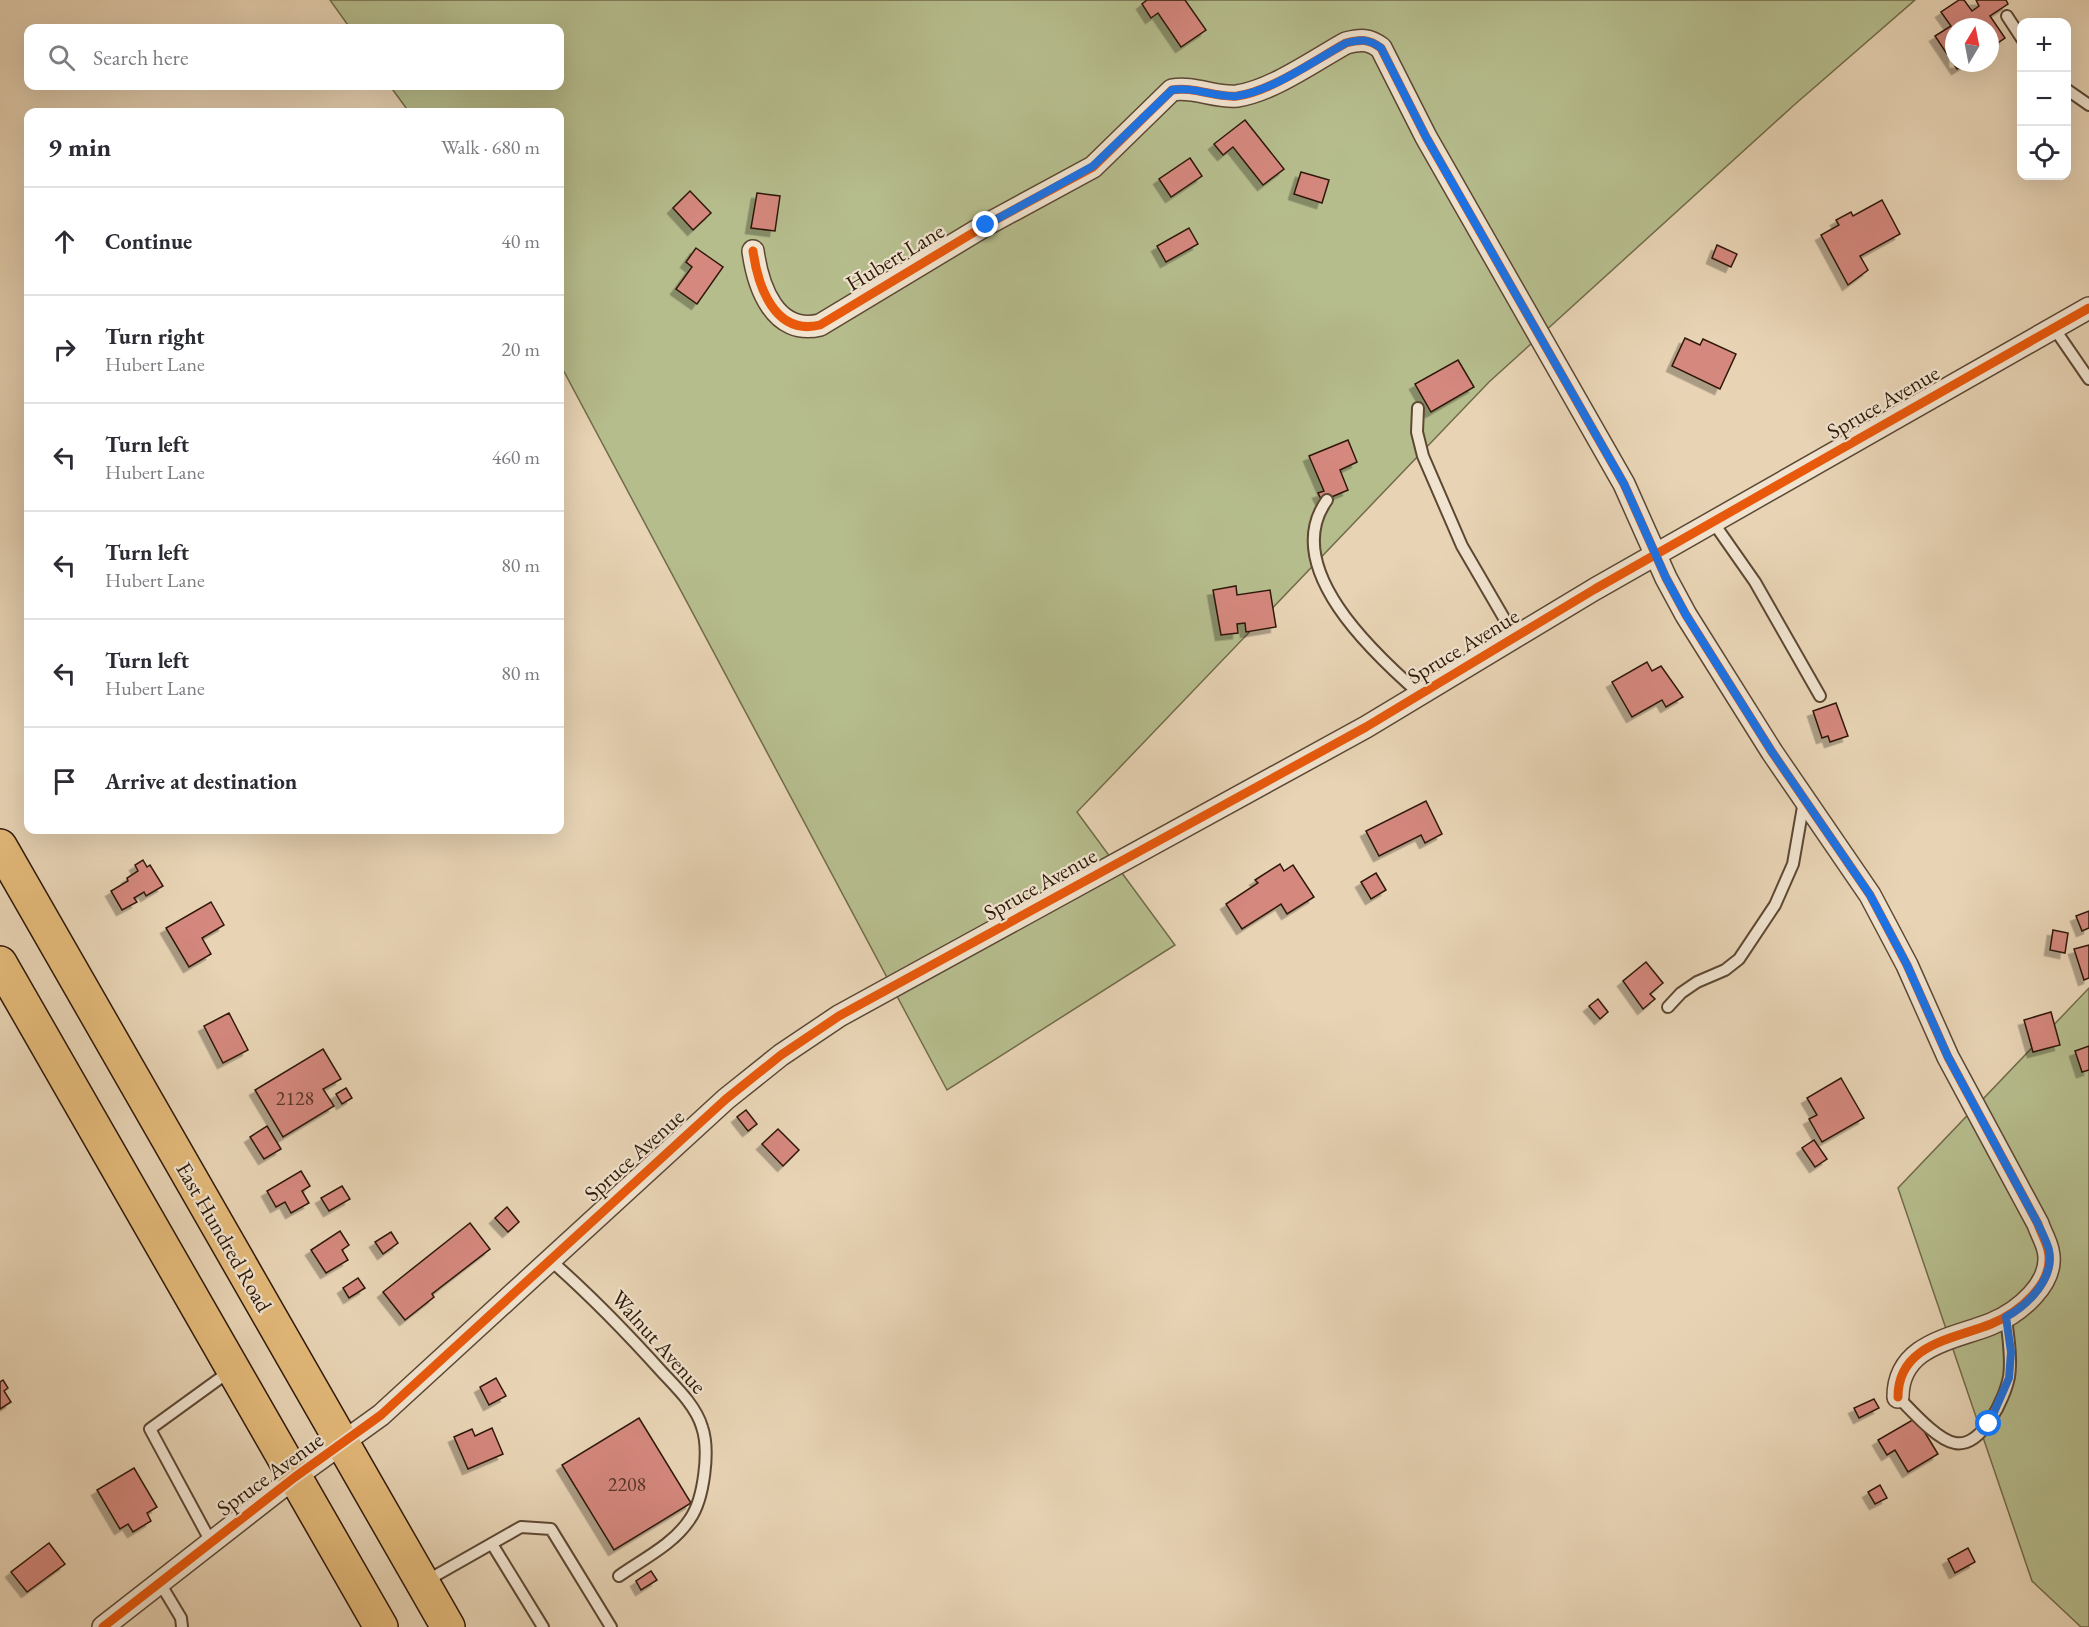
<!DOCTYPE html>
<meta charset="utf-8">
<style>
:root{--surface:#fff;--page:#f7f7f7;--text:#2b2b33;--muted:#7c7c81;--line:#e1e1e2}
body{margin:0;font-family:"EB Garamond",serif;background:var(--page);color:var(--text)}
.controls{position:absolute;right:18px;top:18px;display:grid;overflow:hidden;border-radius:12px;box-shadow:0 6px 24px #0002}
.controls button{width:54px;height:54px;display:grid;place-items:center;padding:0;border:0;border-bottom:2px solid var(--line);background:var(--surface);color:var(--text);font:30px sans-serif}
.compass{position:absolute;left:1945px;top:18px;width:54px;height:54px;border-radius:50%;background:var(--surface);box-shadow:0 6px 24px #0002;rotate:10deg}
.stop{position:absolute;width:18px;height:18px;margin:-14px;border:4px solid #1a73e8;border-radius:50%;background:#fff}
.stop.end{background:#1a73e8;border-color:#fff;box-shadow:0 2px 6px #0008}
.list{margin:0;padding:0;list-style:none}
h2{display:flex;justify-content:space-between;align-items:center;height:78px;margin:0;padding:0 24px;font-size:26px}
h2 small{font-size:20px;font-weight:400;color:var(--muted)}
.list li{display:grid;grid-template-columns:39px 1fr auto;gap:18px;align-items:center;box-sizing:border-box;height:108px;padding:0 24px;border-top:2px solid var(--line)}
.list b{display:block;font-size:22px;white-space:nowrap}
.list p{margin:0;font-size:20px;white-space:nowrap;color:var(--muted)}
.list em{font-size:20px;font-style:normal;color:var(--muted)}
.icon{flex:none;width:33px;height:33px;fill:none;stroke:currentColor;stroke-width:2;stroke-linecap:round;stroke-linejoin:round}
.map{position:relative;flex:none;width:2089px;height:1627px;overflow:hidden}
.search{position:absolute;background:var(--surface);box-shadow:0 6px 24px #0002;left:24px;top:24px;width:540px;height:66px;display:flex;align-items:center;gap:15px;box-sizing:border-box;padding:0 21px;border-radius:12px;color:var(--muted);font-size:22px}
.panel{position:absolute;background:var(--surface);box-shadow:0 6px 24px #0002;left:24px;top:108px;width:540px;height:726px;border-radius:12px}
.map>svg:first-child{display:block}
</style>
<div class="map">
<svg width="2089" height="1627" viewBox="0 0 2089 1627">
<defs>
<filter id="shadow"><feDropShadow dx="-5.5" dy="5.5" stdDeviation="0" flood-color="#0004"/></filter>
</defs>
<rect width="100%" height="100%" fill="#e8d4b5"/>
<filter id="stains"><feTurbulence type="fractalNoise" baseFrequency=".00333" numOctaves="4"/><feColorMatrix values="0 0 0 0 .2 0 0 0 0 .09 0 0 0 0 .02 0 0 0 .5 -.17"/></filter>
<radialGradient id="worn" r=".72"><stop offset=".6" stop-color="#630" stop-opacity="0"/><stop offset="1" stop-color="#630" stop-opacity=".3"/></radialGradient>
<g fill="#b6bd8d" stroke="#726b4a" stroke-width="1.5">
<polygon points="330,0 1915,0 1793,106 1489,382 1077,812 1175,945 947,1090 560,364 560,112 409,112 390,86 560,86 560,28 350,28"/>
<polygon points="2089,988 2089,1627 2081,1627 2032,1581 1898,1188"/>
</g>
<g fill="#d5887e" stroke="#2f1908" stroke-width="1.5" filter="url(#shadow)">
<polygon points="1147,0 1185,0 1206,30 1181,47 1158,13 1151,18 1142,4"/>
<polygon points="1959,0 1964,0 1972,11 1979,6 1976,0 2006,0 2008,4 1990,16 2005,38 1990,48 1990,27 1954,27 1954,63 1967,63 1957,69 1935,36 1951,26 1941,12"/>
<polygon points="1245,120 1284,169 1263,185 1233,147 1223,155 1214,144"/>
<polygon points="1190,158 1202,176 1171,197 1159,179"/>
<polygon points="1301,172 1329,180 1322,203 1294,194"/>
<polygon points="690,191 711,213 693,230 673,208"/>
<polygon points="757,193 780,196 775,231 751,228"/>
<polygon points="1882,200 1900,234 1860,256 1868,270 1848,285 1821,235 1839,225 1836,220 1851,212 1853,216"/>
<polygon points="1189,228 1198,244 1166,262 1157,246"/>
<polygon points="1717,245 1737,254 1731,267 1712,258"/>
<polygon points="696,248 723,267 697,304 676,289 692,267 686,262"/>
<polygon points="1685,338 1700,345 1703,339 1736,354 1720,389 1672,366"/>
<polygon points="1458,360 1474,387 1431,412 1415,384"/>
<polygon points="1348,440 1357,462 1340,470 1348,490 1322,501 1318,493 1324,491 1309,456"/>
<polygon points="1236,586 1237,595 1270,590 1276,627 1246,632 1245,623 1237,624 1238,633 1221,635 1213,590"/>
<polygon points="1647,662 1652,671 1661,666 1683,697 1666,707 1662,700 1632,717 1612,682"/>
<polygon points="1836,703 1848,736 1830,742 1828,736 1822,738 1813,711"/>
<polygon points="1426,801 1442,834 1425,843 1421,835 1379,856 1366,831"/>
<polygon points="143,860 147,867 150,865 163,886 146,896 144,892 134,898 137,902 122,910 111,891 128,881 127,878 138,871 135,865"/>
<polygon points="1280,864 1284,871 1293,865 1314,897 1287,914 1281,904 1242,929 1226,904 1258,883 1255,880"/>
<polygon points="1376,873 1386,890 1371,899 1361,882"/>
<polygon points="211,902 224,925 202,938 211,954 189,967 166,928"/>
<polygon points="2089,911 2089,928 2082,931 2076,916"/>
<polygon points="2053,930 2068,933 2065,953 2050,950"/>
<polygon points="2089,945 2089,978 2084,980 2074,949"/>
<polygon points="1646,962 1663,983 1650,994 1655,999 1643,1009 1623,981"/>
<polygon points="1598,999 1608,1012 1600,1019 1589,1006"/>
<polygon points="2051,1012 2060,1045 2033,1052 2024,1020"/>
<polygon points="229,1013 248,1050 223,1063 204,1026"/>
<polygon points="2089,1046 2089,1070 2082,1072 2075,1051"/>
<polygon points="323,1049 341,1079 323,1089 334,1106 283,1137 255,1090"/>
<polygon points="1841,1078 1864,1118 1822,1142 1809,1119 1817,1115 1807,1098"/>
<polygon points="346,1088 352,1098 342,1104 336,1094"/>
<polygon points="746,1110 757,1124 748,1131 737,1117"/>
<polygon points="267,1126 281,1149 264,1159 250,1137"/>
<polygon points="778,1129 799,1150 783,1166 762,1144"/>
<polygon points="1814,1140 1827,1159 1815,1167 1802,1148"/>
<polygon points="301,1171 310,1186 302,1191 309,1203 291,1213 285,1202 276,1207 267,1191"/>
<polygon points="342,1186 350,1199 329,1211 321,1198"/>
<polygon points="507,1207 519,1222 508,1232 495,1218"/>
<polygon points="470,1223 490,1249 432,1294 434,1297 405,1320 383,1292"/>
<polygon points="340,1231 349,1245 342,1250 348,1260 326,1273 311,1250"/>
<polygon points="391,1232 398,1243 383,1254 375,1242"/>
<polygon points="358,1278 365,1288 349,1298 343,1288"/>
<polygon points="496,1378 506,1396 489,1405 480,1387"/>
<polygon points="3,1380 8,1388 4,1391 11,1402 0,1409 0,1382"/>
<polygon points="1874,1399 1879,1408 1859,1418 1854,1408"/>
<polygon points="639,1418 691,1503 614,1550 562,1465"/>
<polygon points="1916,1418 1938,1454 1908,1472 1895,1450 1887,1455 1878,1440"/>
<polygon points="492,1428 503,1454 468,1469 454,1437 472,1429 475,1436"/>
<polygon points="134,1468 157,1507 147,1513 151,1521 133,1532 128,1524 120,1529 97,1490"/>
<polygon points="1880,1485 1887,1498 1875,1504 1868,1492"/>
<polygon points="49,1543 65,1564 27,1592 11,1572"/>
<polygon points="1968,1548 1975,1562 1955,1573 1948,1559"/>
<polygon points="651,1571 657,1580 641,1590 636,1581"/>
</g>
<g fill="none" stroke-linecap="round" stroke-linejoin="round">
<g stroke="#5d4833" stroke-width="14">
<g id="service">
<polyline points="2007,16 2022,39"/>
<polyline points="2066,89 2089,105"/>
<polyline points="2054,328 2089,379"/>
<polyline points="1418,408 1417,432 1423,456 1462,546 1515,637"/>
<path d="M1327,500C1279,567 1374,654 1421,695"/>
<polyline points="1713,522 1755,582 1820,696"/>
<polyline points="1668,1007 1681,993 1697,982 1725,970 1739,959 1775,905 1793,864 1804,801"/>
<path d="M549,1259C589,1294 626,1332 662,1372C676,1387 696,1406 702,1427C710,1450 704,1499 690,1519C674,1544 643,1559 619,1576"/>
<path d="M1898,1397C1911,1410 1937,1440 1955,1443C1982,1448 2005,1398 2009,1377C2012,1357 2008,1337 2006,1317"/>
<polyline points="211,1542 150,1429 230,1371"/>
<polyline points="492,1544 543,1627"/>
<polyline points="426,1581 521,1527 551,1529 611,1627"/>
<polyline points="160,1583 181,1618 182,1627"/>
</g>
</g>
<g stroke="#5d4833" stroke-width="24">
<g id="minor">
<path d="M753,251C758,287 775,336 820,325L986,225L1093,167L1172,90C1194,86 1215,98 1237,96C1272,91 1315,60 1346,43C1361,39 1369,39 1381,48L1426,137L1624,484L1666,578L1686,615L1772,752L1870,895L1907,965L1948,1057L2038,1224C2041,1233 2046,1241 2048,1250C2056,1283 2018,1313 1991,1324C1954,1339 1898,1344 1898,1397"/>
<polyline points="103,1627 295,1477 381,1415 726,1099 781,1055 839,1016 1366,727 1595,589 2089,308"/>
</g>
</g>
<g stroke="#2f1908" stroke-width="36">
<g id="trunk">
<polyline points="0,846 448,1627"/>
<polyline points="0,963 381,1627"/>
</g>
</g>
<use href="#service" stroke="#f0e3cf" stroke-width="10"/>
<use href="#minor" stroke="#f0e3cf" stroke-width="21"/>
<use href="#trunk" stroke="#e4ba7a" stroke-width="33"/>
<g stroke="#f0e3cf" stroke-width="13">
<g id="cycleway">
<path d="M753,251C758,287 775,336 820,325L986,225L1093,167L1172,90C1194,86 1215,98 1237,96C1272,91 1315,60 1346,43C1361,39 1369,39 1381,48L1426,137L1624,484L1666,578L1686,615L1772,752L1870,895L1907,965L1948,1057L2038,1224C2041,1233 2046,1241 2048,1250C2056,1283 2018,1313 1991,1324C1954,1339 1898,1344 1898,1397"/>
<polyline points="103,1627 295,1477 381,1415 726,1099 781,1055 839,1016 1366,727 1595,589 2089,308"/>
</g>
</g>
<use href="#cycleway" stroke="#e8590c" stroke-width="9"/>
</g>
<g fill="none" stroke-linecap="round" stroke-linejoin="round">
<path stroke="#1a73e8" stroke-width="8" d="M986,225L1093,166L1172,90C1194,86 1215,98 1237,96C1272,91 1315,60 1346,43C1361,39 1369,39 1381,48L1426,137L1624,484L1666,578L1686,615L1772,752L1870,895L1907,965L1948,1057L2038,1224C2042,1233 2047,1242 2049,1250C2055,1278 2028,1305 2006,1317L2011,1352L2009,1378L1989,1424"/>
</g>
<g text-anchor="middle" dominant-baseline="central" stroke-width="4.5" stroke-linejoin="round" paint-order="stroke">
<g font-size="20" fill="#583526">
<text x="295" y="1098">2128</text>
<text x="627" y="1484">2208</text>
</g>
<g font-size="22" fill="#2f1908" stroke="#f0e3cf">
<text transform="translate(895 257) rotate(-31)">Hubert Lane</text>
<text transform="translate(1883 402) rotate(-30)">Spruce Avenue</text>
<text transform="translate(1463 646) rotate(-31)">Spruce Avenue</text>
<text transform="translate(1040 884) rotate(-29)">Spruce Avenue</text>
<text transform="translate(634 1155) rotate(-42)">Spruce Avenue</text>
<text transform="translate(224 1237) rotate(60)">East Hundred Road</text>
<text transform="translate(659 1342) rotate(48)">Walnut Avenue</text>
<text transform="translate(270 1474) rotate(-36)">Spruce Avenue</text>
</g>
</g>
<rect width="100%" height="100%" filter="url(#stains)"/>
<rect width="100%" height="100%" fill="url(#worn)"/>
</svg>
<div class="controls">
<button>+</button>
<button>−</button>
<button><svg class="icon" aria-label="locate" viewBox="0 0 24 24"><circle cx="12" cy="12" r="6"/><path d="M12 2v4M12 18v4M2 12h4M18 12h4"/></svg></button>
</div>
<svg class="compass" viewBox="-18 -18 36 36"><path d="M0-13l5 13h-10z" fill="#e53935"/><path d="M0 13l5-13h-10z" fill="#7c7c81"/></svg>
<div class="stop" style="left:1989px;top:1424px"></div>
<div class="stop end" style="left:986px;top:225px"></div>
<div class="search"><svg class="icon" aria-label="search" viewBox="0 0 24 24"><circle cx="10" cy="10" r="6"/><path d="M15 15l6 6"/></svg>Search here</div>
<section class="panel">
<h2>9 min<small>Walk · 680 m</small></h2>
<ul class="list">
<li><svg class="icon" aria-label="ahead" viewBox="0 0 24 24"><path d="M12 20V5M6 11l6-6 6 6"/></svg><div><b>Continue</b></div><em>40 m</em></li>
<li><svg class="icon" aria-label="right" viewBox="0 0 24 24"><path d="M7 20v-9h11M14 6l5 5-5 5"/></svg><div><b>Turn right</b><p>Hubert Lane</p></div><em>20 m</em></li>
<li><svg class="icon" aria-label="left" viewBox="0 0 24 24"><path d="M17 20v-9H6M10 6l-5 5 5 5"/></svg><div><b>Turn left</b><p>Hubert Lane</p></div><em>460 m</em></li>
<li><svg class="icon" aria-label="left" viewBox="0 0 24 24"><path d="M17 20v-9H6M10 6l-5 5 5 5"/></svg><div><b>Turn left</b><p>Hubert Lane</p></div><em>80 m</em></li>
<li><svg class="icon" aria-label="left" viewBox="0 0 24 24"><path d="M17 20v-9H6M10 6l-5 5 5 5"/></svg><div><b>Turn left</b><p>Hubert Lane</p></div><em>80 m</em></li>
<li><svg class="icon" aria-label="arrive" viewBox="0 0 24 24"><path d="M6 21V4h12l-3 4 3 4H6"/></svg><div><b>Arrive at destination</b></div></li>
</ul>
</section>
</div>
